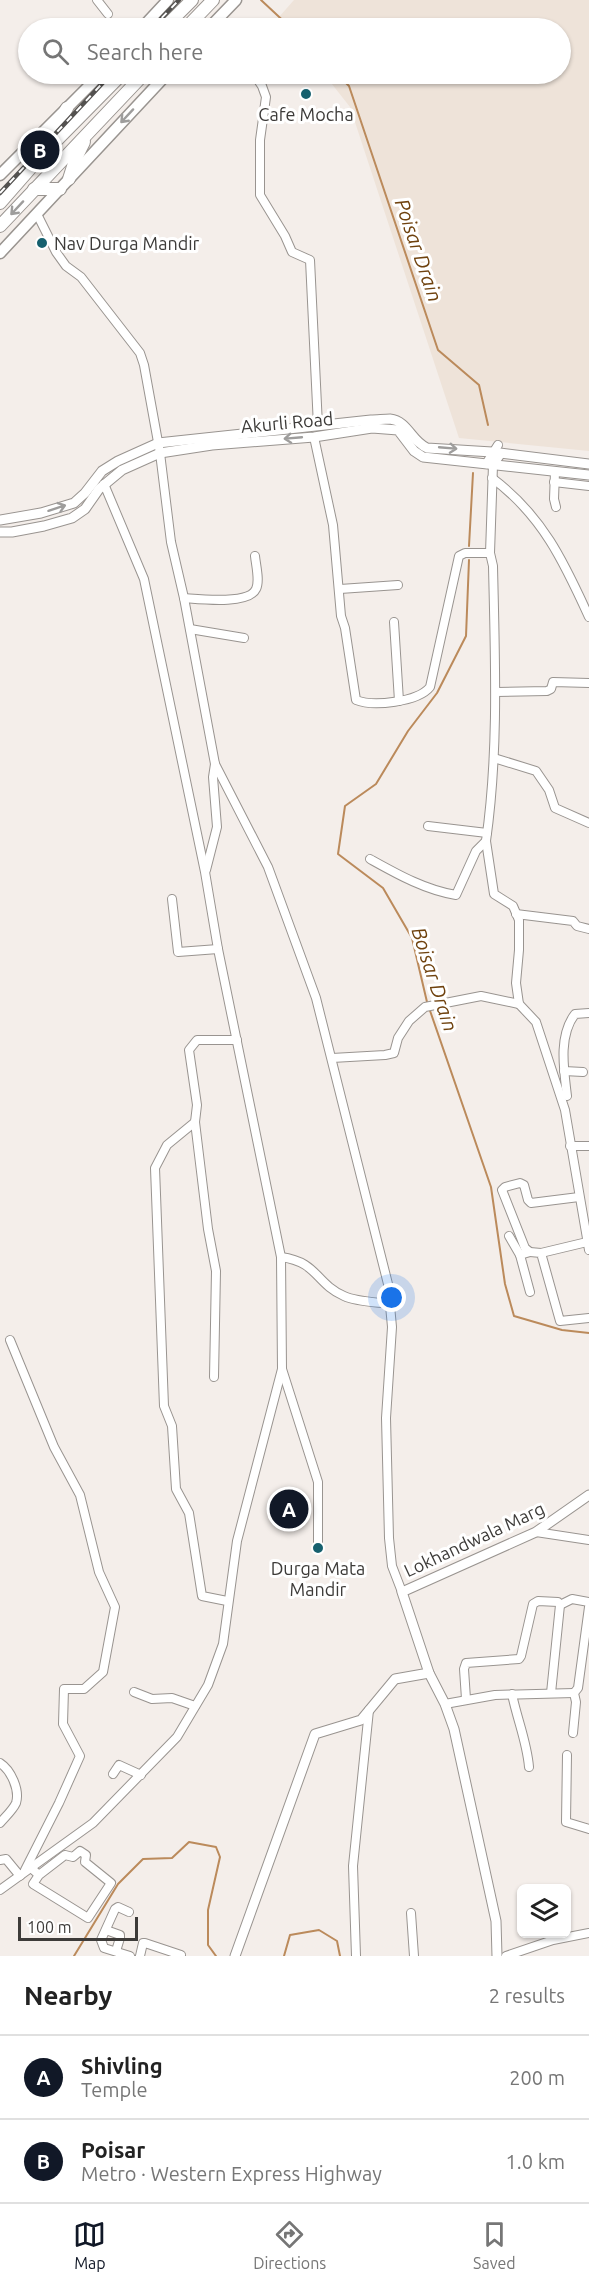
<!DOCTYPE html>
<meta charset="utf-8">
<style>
:root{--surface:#fff;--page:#f2f2f2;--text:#222;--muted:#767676;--line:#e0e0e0;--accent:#111827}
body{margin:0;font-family:Ubuntu,sans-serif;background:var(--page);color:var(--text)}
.controls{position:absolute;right:18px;bottom:18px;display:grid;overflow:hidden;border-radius:9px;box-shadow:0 2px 4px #0004}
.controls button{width:54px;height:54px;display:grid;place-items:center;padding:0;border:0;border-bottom:2px solid var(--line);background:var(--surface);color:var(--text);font:30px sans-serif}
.scale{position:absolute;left:18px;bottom:15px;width:120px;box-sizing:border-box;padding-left:6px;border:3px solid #3d3b39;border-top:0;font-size:16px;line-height:21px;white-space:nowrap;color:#3d3b39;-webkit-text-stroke:4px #fff;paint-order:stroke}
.you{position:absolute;left:392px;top:1298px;width:21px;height:21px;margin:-15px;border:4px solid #fff;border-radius:50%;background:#1a73e8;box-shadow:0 0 0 9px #1a73e833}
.badge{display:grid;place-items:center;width:39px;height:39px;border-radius:50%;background:var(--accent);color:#fff;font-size:20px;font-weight:700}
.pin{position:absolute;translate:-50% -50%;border:3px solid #fff;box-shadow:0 2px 6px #0006}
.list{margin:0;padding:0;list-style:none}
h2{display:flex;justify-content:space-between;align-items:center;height:78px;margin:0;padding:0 24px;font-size:26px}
h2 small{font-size:20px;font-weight:400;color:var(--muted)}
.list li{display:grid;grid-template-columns:39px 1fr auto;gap:18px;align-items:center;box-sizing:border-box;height:84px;padding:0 24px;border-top:2px solid var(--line)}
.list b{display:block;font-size:22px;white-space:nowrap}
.list p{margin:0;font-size:20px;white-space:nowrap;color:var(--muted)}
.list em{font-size:20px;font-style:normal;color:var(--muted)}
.icon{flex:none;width:33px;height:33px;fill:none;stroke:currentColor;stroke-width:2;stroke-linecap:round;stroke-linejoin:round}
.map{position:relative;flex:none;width:589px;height:1956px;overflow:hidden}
.search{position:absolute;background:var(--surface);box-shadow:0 2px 4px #0004;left:18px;right:18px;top:18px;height:66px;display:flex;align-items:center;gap:15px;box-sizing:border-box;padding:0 21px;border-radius:33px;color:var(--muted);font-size:22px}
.sheet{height:246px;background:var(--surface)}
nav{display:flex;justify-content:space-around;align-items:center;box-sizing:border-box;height:84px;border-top:2px solid var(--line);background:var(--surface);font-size:16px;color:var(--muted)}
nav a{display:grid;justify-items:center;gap:3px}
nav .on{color:var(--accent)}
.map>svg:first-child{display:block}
</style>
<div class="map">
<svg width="589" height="1956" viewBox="0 0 589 1956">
<rect width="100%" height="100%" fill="#f4eeea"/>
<polygon fill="#eee3d9" points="294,0 589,0 589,451 459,438 350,107 324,74 560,74 560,28 288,28 279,17"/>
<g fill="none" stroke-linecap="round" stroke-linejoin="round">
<g stroke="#bb8a5b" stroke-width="2">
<polyline points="261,0 291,28"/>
<polyline points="337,74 349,86 438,350 479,385 488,425"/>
<polyline points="469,546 473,473"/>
<polyline points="469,560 466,636 437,693 408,731 376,784 345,806 338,854 383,888 412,938 427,1002 491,1187 505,1284 514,1316 562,1330 589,1333"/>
<polyline points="74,1956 118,1884 143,1859 172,1858 189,1842 216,1847 220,1857 208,1910 208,1945 216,1956"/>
<polyline points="284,1956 290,1935 319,1930 337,1941 340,1956"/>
</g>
<g stroke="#999490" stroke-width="10">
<g id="minor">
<polyline points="97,0 108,14"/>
<polyline points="254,74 262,86 266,97 260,140 260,195 285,236 292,252 310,260 318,426"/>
<polyline points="37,214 56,252 66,266 81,277 140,353 144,365 160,453 171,542 184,598 215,764 268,867 316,998 388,1284 392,1327 386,1418 389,1538 392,1566 402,1592"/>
<path d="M314,437L333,525L341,616L345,628L356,700C373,707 418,702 430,687L459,556L465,553H490"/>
<polyline points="486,464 498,445"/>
<polyline points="555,472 554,499 556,507"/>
<path d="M492,478C542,515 564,562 589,617"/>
<polyline points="554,482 589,486"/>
<polyline points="340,589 398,585"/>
<path d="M184,598C199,599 249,605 256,589C260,581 256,566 255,556"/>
<polyline points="394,622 399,701"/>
<polyline points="190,629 244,638"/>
<polyline points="496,692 547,691 551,689 553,682 589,683"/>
<polyline points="494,758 536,771 549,790 555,808 589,823"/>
<polyline points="428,826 487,833"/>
<polyline points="486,841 494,894 513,906 519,920 519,950 516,983 519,1004 536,1022 565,1110 589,1250"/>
<path d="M370,859C397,874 425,890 456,895L476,851L486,841C499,750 495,658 493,566L490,553L493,465L501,454"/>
<polyline points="206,870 217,827 213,777 215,764"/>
<polyline points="172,899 178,952 218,949"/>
<polyline points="516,914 573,921 577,926 589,929"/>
<polyline points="332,1058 385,1055 394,1053 398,1038 409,1021 425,1007 481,996 519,1004"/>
<polyline points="564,1071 583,1072"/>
<path d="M567,1096C564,1070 558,1036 575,1014L589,1013"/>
<polyline points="195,1122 208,1229 216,1271 214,1377"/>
<polyline points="570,1146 589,1146"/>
<polyline points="579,1197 531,1203 528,1200 524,1185 520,1183 505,1187 502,1190 525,1248 530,1252 541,1253 560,1321 589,1318"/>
<polyline points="509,1236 520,1255"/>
<polyline points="541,1253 587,1242"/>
<path d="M281,1257C318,1262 315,1283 344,1296C357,1302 376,1302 391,1304"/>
<polyline points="530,1292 520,1255 530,1252"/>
<polyline points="10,1340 54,1447 80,1495 99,1572 115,1607 103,1672 84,1689 64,1689 63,1724 80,1756 59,1803 25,1870"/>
<polyline points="282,1369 318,1482 318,1542"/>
<polyline points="536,1532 589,1540"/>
<polyline points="227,1601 202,1596 189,1513 176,1489 172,1426 164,1406 155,1168 167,1145 195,1122 197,1105 189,1050 197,1040 237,1040"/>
<polyline points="560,1605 572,1599 589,1602"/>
<polyline points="134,1692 152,1699 172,1698 195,1706"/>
<path d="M512,1694C517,1719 527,1742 529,1767"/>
<polyline points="466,1699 464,1669 466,1663 519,1659 521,1656 533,1604 538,1601 558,1602 560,1605 551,1693"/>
<polyline points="445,1704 495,1695 574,1693"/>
<polyline points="573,1733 576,1702 574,1693 578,1688 589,1607"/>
<polyline points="567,1755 566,1822 589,1829"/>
<path d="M0,1763C11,1770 20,1790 16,1803C13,1810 5,1817 0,1823"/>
<polyline points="113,1774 119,1765 141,1775"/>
<polyline points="0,1860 6,1859 20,1876"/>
<polyline points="31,1868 39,1875 33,1884 88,1918 111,1883 85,1862 86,1855 80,1851 73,1857 65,1855 39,1875"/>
<polyline points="0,1890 93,1823 177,1737 208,1685 223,1644 237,1541 282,1369 281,1257 218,949 205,872 144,579 104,484"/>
<polyline points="129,1912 118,1907 115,1909 101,1940 104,1948 130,1956"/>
<polyline points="411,1913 414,1956"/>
<polyline points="106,1930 120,1935 120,1938 116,1951"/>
<polyline points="140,1956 143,1943 145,1943 181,1955"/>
<polyline points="356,1956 353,1866 369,1710"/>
<polyline points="506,1956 553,1940 589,1933"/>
</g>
</g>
<g stroke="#999490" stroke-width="11">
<g id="tertiary">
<path d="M0,520L41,513L74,503L85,493L102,471L118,461L158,443L371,420C377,420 384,419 390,419C408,421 411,441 427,448L492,452L589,464"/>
<polyline points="0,532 12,532 44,526 72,518 85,509 99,489 122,470 160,453 212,445 314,437 372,428 398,430 414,451 423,457 589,475"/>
<polyline points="235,1956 315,1734 361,1720 395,1679 429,1673"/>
<polyline points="497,1956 496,1921 454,1729 445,1704 429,1673 402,1592 536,1532 589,1495"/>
</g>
</g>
<g stroke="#999490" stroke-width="13">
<g id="secondary">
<polyline points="142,28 168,0"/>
<polyline points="209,28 236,0"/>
<polyline points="0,175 101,74"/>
<polyline points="0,253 167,74"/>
</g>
</g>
<g stroke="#999490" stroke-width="14">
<g id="trunk">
<polyline points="164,28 192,0"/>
<polyline points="186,28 213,0"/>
<polyline points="46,146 67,108"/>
<polyline points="69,179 75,160 84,142"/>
<polyline points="34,189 60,189"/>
<polyline points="0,203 42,155 122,74"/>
<polyline points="0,226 144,74"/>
</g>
</g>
<use href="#minor" stroke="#fff" stroke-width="8"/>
<use href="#tertiary" stroke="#fff" stroke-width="9"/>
<use href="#secondary" stroke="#fff" stroke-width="10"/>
<use href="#trunk" stroke="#fff" stroke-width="12"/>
<g stroke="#53514f" stroke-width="4.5">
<g id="rail">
<polyline points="152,28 179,0"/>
<polyline points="0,193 111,74"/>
</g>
</g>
<use href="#rail" stroke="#fff" stroke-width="2" stroke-dasharray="7" stroke-linecap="butt"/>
</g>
<defs><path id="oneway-shaft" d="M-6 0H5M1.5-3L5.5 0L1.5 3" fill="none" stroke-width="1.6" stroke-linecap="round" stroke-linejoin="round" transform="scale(1.5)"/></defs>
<g stroke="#9e9d9c">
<use href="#oneway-shaft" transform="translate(127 116) rotate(133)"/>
<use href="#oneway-shaft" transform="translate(17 208) rotate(133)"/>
<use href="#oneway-shaft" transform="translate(293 438) rotate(175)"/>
<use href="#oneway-shaft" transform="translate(448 448) rotate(5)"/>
<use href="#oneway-shaft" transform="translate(57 508) rotate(-18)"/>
</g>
<g fill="#16606e" stroke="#fff" stroke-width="2">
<circle cx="306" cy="94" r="6"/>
<circle cx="42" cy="243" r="6"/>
<circle cx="318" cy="1548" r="6"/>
</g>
<g text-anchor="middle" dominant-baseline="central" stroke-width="6" stroke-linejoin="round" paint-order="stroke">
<g font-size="18" fill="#3d3b39" stroke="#fff">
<text x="306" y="114">Cafe Mocha</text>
<text x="54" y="243" text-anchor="start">Nav Durga Mandir</text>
<text x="318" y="1568">Durga Mata<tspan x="318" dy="21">Mandir</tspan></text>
</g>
<g font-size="18" fill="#3d3b39" stroke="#fff">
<text transform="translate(287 422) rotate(-5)">Akurli Road</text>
<text transform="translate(474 1539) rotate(-25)">Lokhandwala Marg</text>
</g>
<g font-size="20" font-style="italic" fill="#6f420e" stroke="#fff">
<text transform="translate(419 250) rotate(71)">Poisar Drain</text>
<text transform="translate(435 979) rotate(72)">Boisar Drain</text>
</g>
</g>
</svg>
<div class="controls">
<button><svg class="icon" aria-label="layers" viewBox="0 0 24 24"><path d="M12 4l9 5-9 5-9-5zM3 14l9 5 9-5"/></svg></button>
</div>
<div class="scale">100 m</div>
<div class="you"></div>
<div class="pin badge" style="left:289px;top:1509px">A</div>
<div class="pin badge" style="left:40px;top:150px">B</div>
<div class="search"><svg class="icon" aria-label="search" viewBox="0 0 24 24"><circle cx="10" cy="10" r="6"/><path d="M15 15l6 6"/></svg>Search here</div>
</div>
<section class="sheet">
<h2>Nearby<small>2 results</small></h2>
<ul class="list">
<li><span class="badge">A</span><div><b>Shivling</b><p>Temple</p></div><em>200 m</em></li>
<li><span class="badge">B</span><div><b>Poisar</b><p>Metro · Western Express Highway</p></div><em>1.0 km</em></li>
</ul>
</section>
<nav>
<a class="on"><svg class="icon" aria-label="map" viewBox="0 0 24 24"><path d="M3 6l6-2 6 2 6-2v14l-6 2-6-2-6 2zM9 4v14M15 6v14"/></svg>Map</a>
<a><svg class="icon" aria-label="directions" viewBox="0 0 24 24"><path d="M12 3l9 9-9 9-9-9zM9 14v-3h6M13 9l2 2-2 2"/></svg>Directions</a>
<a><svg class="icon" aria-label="saved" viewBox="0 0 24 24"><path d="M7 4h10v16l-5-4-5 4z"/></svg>Saved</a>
</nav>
